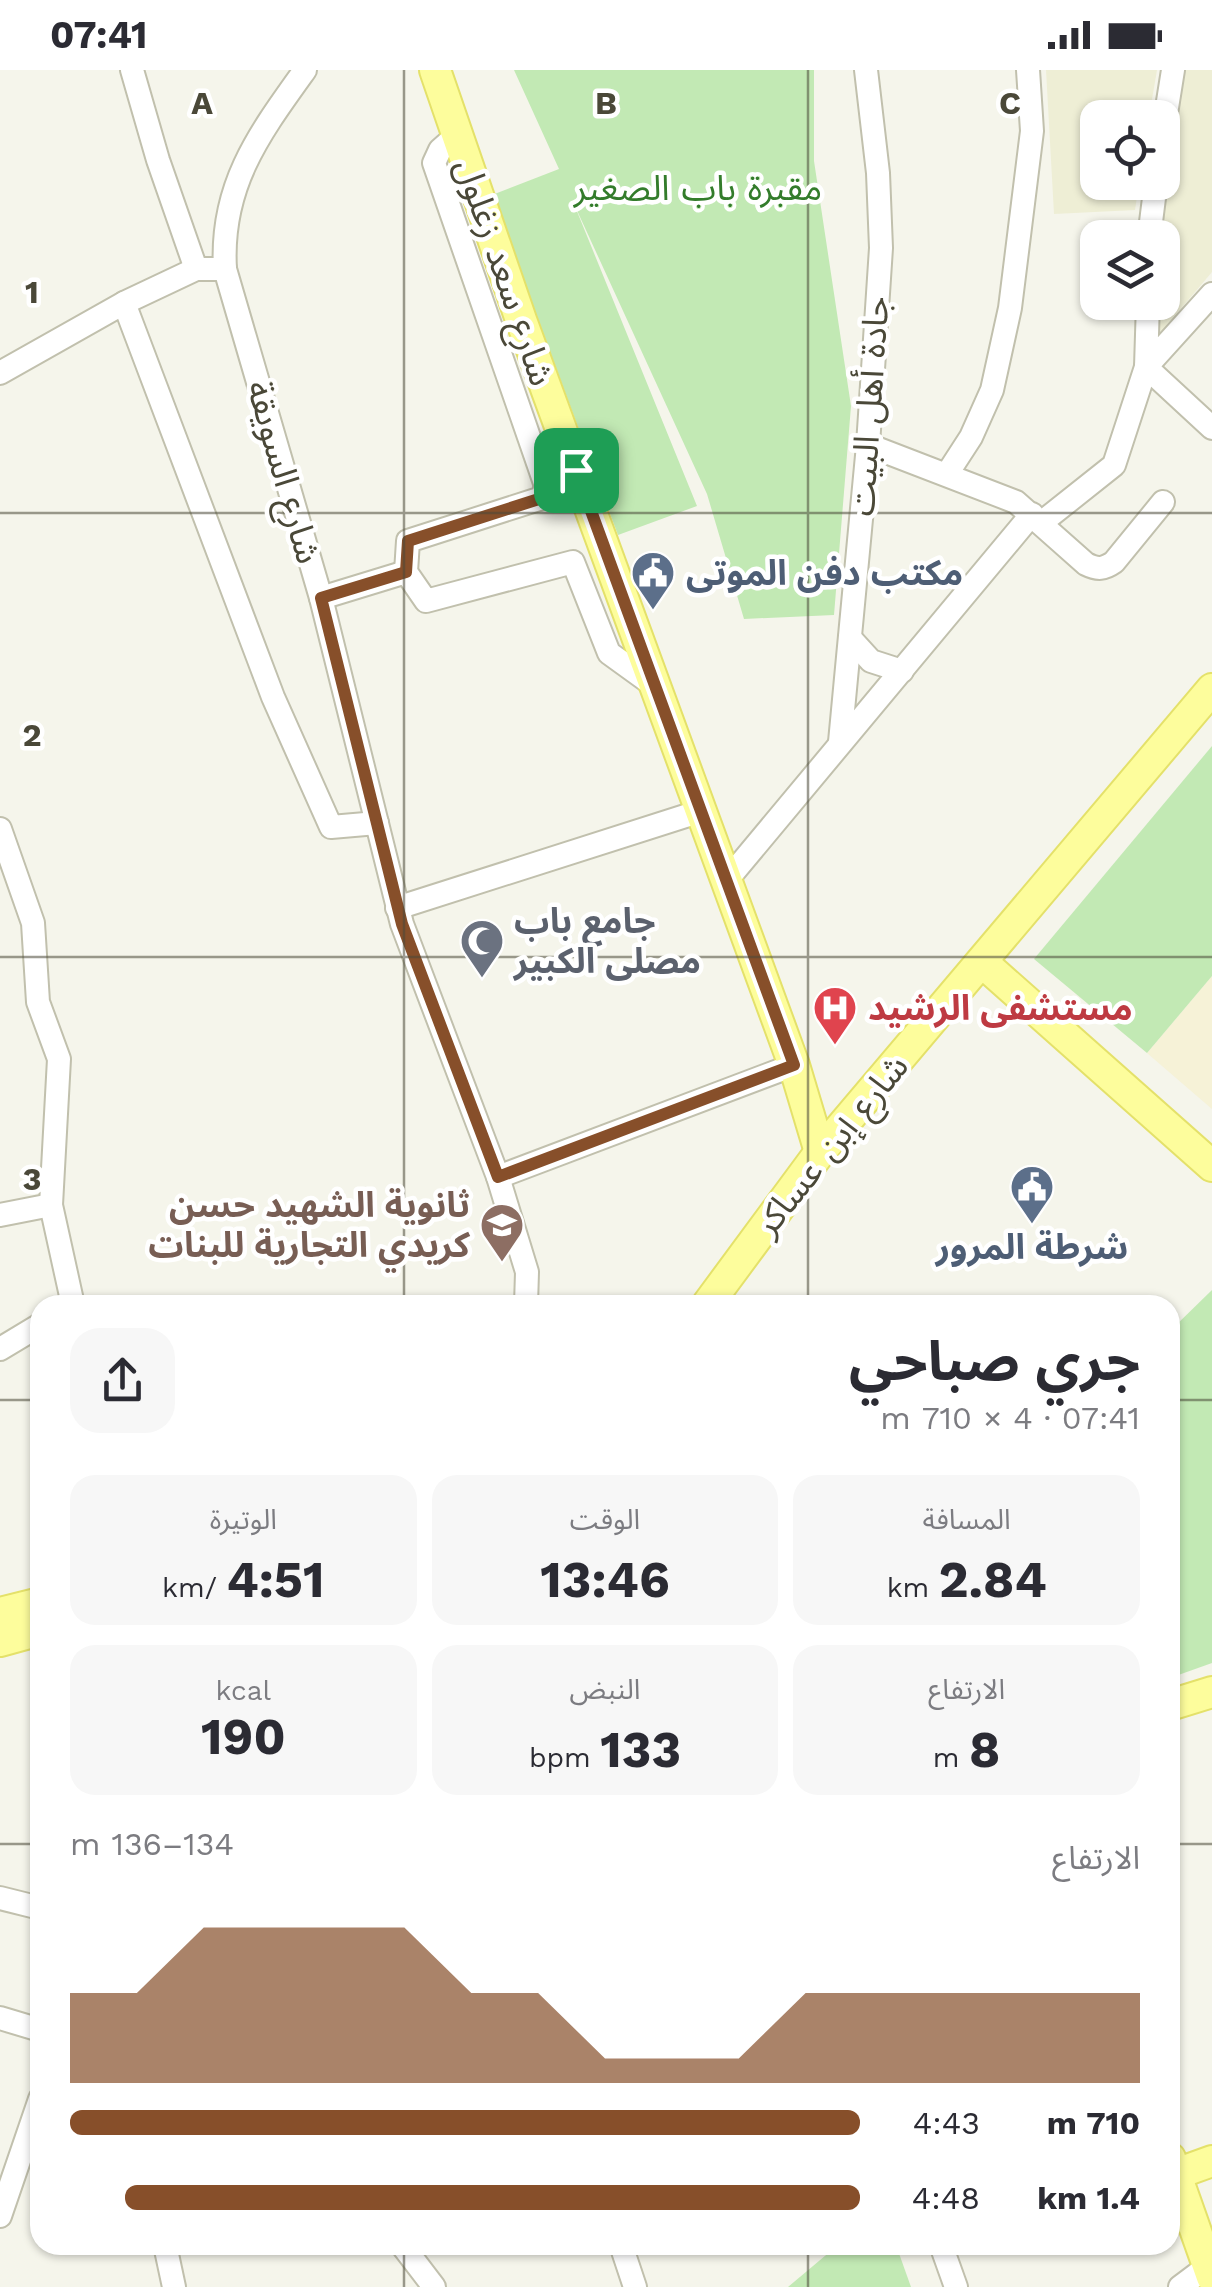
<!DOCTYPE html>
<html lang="ar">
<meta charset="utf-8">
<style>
body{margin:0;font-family:"Work Sans","Noto Sans Arabic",sans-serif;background:#f7f7f7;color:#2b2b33;direction:rtl;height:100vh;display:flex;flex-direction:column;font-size:38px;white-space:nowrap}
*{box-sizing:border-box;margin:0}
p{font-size:32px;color:#7c7c81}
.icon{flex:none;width:55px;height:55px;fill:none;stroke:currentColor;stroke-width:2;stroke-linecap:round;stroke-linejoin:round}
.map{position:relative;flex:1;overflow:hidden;direction:ltr}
.side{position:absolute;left:30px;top:1225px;width:1150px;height:960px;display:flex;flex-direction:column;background:#fff;border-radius:30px;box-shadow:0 2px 8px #0004;direction:rtl}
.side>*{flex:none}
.controls{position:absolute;left:1080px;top:30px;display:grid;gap:20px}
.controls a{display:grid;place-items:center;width:100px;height:100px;border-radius:20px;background:#fff;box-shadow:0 2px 8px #0004;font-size:50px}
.pin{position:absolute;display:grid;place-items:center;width:85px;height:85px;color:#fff;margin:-42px;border-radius:20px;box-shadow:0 5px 15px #0006}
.round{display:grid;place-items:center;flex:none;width:105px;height:105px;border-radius:30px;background:#f7f7f7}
.summary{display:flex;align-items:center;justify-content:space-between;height:170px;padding:0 40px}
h1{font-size:55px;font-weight:700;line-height:75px}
.metrics{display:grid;grid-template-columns:repeat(3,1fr);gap:15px;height:170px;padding:10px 40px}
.metrics div{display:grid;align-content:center;border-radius:25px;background:#f7f7f7;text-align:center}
.metrics b{font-size:50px;font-weight:700}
.metrics small{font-size:28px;font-weight:400}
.metrics p{font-size:28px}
.chart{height:280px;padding:20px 40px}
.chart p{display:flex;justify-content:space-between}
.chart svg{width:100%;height:180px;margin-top:10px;fill:#874f2a;opacity:.7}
ul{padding:0 40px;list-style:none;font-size:32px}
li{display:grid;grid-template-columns:160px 120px 1fr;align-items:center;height:75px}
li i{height:25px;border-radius:12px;background:#874f2a}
.status{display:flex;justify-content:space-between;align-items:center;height:70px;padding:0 50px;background:#fff;direction:ltr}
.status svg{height:28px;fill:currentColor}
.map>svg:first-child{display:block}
.commercial{fill:#f6f2d7}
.education{fill:#eeeed5}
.green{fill:#c2e9b4}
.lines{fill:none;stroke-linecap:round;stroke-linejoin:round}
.minor-casing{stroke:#c1c0ad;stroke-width:26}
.major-casing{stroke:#e4e16a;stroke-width:34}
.minor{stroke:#fff;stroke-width:22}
.major{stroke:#fdfd9c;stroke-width:30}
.route-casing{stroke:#fff;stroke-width:20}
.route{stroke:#874f2a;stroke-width:12}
.grid{fill:none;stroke:#4a4838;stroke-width:2.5;stroke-opacity:0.55}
.labels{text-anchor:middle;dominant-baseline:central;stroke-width:9;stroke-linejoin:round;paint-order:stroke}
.park-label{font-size:35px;fill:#337c2b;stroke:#fff}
.street-label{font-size:35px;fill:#4a4838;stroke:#fff}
.service-label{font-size:35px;font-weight:bold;fill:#4e5e75;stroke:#fff;text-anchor:start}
.worship-label{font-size:35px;font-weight:bold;fill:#5b616d;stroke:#fff;text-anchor:start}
.health-label{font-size:35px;font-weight:bold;fill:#be3a42;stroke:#fff;text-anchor:start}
.education-label{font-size:35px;font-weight:bold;fill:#785e54;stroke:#fff;text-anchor:end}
.grid-label{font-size:32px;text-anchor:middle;font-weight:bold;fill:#4a4838;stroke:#fff;stroke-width:9;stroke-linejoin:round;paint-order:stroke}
</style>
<div class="status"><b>07:41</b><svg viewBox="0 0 49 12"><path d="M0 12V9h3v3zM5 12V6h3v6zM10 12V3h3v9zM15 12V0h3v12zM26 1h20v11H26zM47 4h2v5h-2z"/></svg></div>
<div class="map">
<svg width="1212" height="2217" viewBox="0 0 1212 2217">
<rect width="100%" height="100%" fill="#f5f5eb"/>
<path class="commercial" d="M1212,906v133l-65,-56z"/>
<g class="education">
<path d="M1046,0h111l-8,47 -51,1v64l41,1 -4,27 -81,4z"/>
<path d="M1183,0h29v202l-56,66 1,-35 5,-1v-64l-4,-1v-3z"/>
</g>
<g class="green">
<path d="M514,0h300v91l37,245 -17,209 -90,4 -37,-125 -133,-290 123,302 -79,29 -126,-340 67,-26z"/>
<path d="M1212,676v230l-65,77 -113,-94z"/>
<path d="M1212,1220v373l-42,15v-347z"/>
<path d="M838,2175h58l15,42h-123z"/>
</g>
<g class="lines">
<defs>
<g id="minor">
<path d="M132,0l26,90 38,109h29"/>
<path d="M305,0c-46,64 -85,116 -80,199l96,329 81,326 96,253 29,95 -1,33"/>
<path d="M457,65l-17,15 -6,13 112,323"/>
<path d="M1162,69l11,-69"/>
<path d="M1149,168l7,-56"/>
<path d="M1148,232l-2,65 66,-73"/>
<path d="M124,233l149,394 58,130 46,-4"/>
<path d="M0,303l124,-70 72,-34"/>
<path d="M868,375l148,57 70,62c12,6 18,5 28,-2l49,-60"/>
<path d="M575,400l-29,16 -4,12 -134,43 -2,31 20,29 147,-39 36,91 47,34"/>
<path d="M947,404l24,-37 21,-47 18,-82 22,-177 -4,-61"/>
<path d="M1041,453l73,-58 32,-98 66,61"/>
<path d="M321,528l85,-26"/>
<path d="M850,568l21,23 31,10"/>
<path d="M840,672l28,-297 13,-197 -3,-75 -12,-103"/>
<path d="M0,759l33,94 5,79 21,57 -8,146 22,100"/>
<path d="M727,810l305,-366"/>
<path d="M397,838l304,-97"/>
<path d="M498,1107l296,-112"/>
<path d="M0,1145l51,-10"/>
<path d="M0,1279l40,-24"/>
<path d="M0,1828l40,10"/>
<path d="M0,1948l40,12"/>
<path d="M0,2146l40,-117"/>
<path d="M165,2175l9,42"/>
<path d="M402,2175l32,42"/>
<path d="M621,2175l14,42"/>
<path d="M941,2175l15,42"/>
<path d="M1180,2217l28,-21"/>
</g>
<g id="major">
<path d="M435,0l86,250 273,745 26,87"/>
<path d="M982,892l230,204"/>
<path d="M707,1235l113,-153 392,-463"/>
<path d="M0,1543l40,-10"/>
<path d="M0,1571l40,-11"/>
<path d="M1170,1635l42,-13"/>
<path d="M1170,2088l42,119"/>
<path d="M1176,2104l36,-13"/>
</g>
</defs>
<use href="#minor" class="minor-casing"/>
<use href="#major" class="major-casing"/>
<use href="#minor" class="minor"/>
<use href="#major" class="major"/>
</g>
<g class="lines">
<defs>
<path id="route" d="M576,400l218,595 -296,112 -96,-253 -81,-326 85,-26 2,-31 134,-43 4,-12z"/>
</defs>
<use href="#route" class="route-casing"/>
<use href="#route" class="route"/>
</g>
<path class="grid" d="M404,0v1235M808,0v1235M0,443h1212M0,887h1212M0,1330h40M1170,1330h42M0,1774h40M1170,1774h42M404,2175v42M808,2175v42"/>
<defs>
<symbol id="civic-pin" viewBox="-11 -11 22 30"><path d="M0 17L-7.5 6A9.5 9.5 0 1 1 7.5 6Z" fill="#5c6f8a" stroke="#fff"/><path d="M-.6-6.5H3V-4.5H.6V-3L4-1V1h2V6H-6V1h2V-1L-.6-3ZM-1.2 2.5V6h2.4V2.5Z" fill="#fff"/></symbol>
<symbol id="mosque-pin" viewBox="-11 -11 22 30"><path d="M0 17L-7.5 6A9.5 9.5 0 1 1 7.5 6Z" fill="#6b7280" stroke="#fff"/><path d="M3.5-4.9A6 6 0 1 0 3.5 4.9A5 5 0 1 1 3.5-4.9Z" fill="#fff"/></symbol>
<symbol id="hospital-pin" viewBox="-11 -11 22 30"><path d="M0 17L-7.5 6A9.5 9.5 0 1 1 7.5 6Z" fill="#e0444e" stroke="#fff"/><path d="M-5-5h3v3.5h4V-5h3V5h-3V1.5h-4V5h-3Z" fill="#fff"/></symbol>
<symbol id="school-pin" viewBox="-11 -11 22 30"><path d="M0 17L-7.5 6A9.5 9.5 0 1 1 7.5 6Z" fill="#8d6e63" stroke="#fff"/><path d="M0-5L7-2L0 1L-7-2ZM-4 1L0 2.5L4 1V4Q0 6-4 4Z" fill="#fff"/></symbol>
</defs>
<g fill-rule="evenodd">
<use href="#civic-pin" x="628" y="478" width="50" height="68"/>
<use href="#mosque-pin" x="457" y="846" width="50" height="68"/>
<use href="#hospital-pin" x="810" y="913" width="50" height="68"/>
<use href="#civic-pin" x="1007" y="1092" width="50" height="68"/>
<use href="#school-pin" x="477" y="1130" width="50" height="68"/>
</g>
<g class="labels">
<g class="park-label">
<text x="698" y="118">مقبرة باب الصغير</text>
</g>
<g class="street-label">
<text transform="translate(505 202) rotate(71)">شارع سعد زغلول</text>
<text transform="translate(869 336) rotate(-86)">جادة أهل البيت</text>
<text transform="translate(284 402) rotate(74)">شارع السويقة</text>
<text transform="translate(831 1075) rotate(-51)">شارع إبن عساكر</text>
</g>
<g class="service-label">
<text x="686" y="503">مكتب دفن الموتى</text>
<text x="1032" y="1177" text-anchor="middle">شرطة المرور</text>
</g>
<g class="worship-label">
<text x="514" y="851">جامع باب<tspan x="514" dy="40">مصلى الكبير</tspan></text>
</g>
<g class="health-label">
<text x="868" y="938">مستشفى الرشيد</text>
</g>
<g class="education-label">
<text x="470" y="1135">ثانوية الشهيد حسن<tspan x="470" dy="40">كريدي التجارية للبنات</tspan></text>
</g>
</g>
<g class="grid-label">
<text x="202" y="44">A</text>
<text x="606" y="44">B</text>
<text x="1010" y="44">C</text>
<text x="32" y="233">1</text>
<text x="32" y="676">2</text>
<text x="32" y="1120">3</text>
</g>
</svg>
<div class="controls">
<a><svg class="icon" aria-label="locate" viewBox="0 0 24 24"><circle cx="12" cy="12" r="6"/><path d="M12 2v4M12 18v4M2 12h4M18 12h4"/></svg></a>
<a><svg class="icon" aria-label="layers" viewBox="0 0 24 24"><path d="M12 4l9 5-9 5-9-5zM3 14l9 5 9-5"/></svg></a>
</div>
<div class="pin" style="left:576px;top:400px;background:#1e9e55"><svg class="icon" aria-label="arrive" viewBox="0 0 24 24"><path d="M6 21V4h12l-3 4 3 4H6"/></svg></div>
<section class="side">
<div class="summary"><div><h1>جري صباحي</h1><p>07:41 · 4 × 710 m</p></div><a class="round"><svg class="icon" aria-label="share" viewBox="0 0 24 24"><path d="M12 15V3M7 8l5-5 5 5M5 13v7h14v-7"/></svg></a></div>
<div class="metrics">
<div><p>المسافة</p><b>2.84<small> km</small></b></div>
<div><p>الوقت</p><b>13:46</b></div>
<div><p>الوتيرة</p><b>4:51<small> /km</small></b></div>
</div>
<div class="metrics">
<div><p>الارتفاع</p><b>8<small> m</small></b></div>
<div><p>النبض</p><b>133<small> bpm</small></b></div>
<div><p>kcal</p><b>190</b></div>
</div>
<div class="chart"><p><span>الارتفاع</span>134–136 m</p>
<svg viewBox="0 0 160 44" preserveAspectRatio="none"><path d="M0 44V22L10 22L20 6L30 6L40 6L50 6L60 22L70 22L80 38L90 38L100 38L110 22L120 22L130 22L140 22L150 22L160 22V44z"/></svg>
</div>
<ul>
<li><b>710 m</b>4:43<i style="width:100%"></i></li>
<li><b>1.4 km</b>4:48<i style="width:93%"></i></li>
</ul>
</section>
</div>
